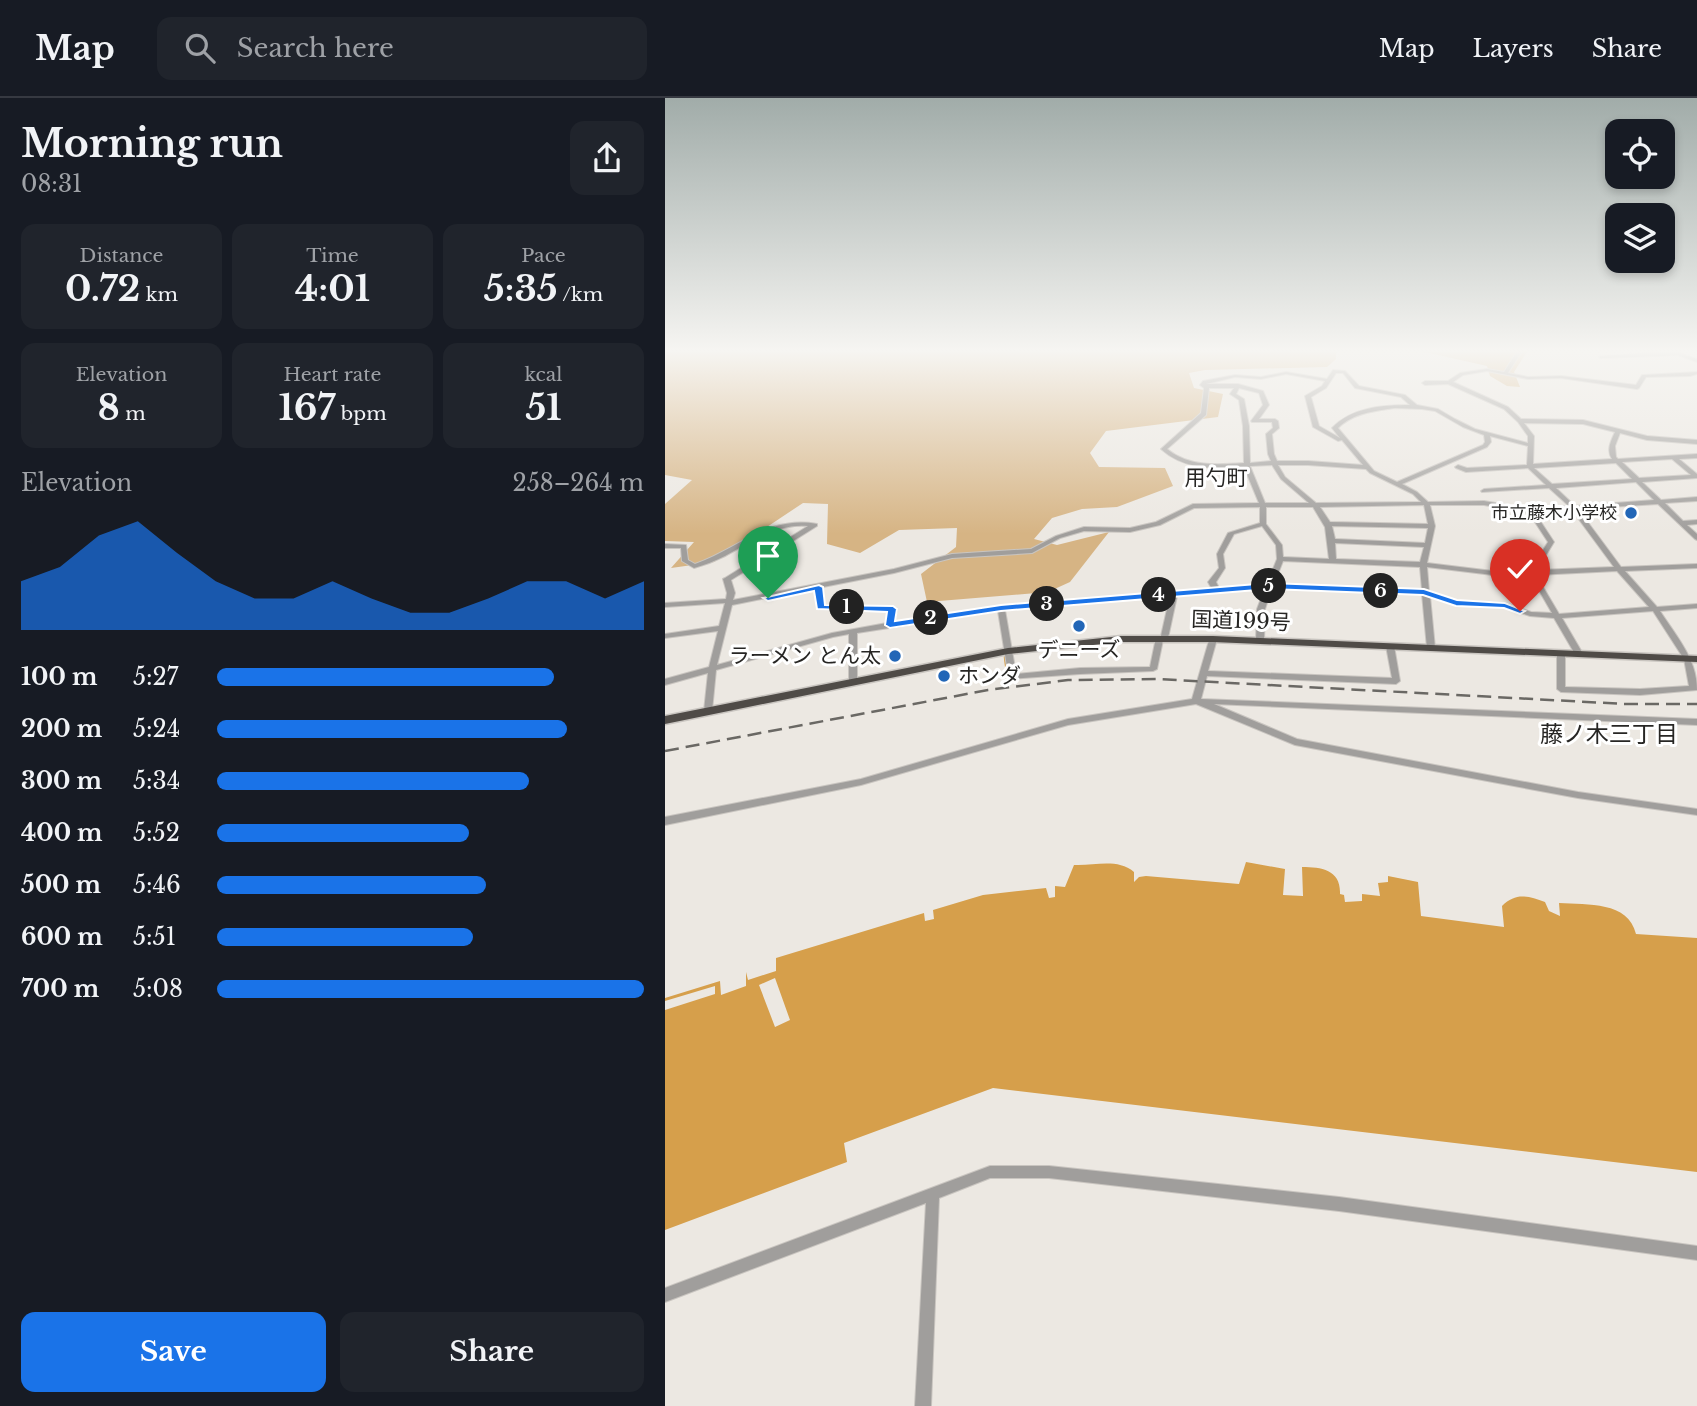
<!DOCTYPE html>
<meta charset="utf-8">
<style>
body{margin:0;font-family:"Libre Baskerville","Noto Sans JP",serif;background:#20242c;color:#f1f3f6;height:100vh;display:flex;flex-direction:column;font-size:26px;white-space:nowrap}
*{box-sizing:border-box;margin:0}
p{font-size:23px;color:#9ea1a6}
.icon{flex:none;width:38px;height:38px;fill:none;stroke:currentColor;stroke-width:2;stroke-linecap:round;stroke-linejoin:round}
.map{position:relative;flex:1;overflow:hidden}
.sheet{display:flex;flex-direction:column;background:#171b24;width:665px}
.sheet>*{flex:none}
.buttons{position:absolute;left:940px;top:21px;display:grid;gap:14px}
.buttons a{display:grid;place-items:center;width:70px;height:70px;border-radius:14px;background:#171b24;box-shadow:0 4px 10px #0003;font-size:35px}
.pin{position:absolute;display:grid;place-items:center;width:60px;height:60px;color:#fff;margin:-72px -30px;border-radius:50% 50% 50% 0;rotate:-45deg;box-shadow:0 0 7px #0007}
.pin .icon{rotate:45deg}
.km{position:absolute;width:35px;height:35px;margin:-18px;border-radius:50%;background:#222;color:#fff;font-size:19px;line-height:35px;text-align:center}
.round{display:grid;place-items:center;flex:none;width:74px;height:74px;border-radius:14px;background:#20242c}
.head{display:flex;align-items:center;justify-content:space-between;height:119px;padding:0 21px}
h1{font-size:38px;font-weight:700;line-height:52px}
.figures{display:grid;grid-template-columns:repeat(3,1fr);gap:10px;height:119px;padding:7px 21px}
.figures div{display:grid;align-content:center;border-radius:14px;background:#20242c;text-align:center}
.figures b{font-size:35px;font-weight:700}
.figures small{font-size:19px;font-weight:400}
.figures p{font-size:19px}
.chart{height:196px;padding:14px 21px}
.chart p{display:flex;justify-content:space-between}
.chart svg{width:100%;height:126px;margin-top:7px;fill:#1a73e8;opacity:.7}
.primary-button{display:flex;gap:14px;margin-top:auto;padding:14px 21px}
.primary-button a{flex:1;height:80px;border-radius:14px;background:#1a73e8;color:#fff;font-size:28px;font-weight:700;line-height:80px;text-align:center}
.primary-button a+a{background:#20242c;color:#f1f3f6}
ul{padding:0 21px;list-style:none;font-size:23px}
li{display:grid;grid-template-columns:112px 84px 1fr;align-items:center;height:52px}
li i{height:18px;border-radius:9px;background:#1a73e8}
header{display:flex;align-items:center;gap:42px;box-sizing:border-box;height:98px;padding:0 35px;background:#171b24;border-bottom:2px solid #363941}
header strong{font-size:33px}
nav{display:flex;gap:38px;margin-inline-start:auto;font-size:24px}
.search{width:490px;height:63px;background:#20242c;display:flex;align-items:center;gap:18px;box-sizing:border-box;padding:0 24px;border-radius:14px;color:#9ea1a6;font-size:26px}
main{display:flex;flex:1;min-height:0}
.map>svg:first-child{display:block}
.green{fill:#d6b484}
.water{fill:#d69f4b;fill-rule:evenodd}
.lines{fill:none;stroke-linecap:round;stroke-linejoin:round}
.stream{stroke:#d69f4b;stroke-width:2.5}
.minor-casing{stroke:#c9c5c0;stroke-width:2}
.highway-casing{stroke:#c9c5c0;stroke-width:3}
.minor{fill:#a09e9c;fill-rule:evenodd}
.highway{fill:#4f4b47;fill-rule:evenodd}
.rail{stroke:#6a6864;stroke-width:2.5;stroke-dasharray:14 7;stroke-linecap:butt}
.route{fill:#1a73e8;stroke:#fff;stroke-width:2}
.poi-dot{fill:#2266b7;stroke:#fff;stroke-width:2.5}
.labels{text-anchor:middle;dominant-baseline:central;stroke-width:6;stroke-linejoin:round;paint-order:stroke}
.far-poi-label{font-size:18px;fill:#272624;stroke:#fff;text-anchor:end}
.far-quarter-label{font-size:21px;fill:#272624;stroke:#fff}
.street-label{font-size:21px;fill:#272624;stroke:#fff}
.poi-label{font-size:21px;fill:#272624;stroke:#fff}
.neighbourhood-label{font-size:23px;fill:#272624;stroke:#fff}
</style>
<header>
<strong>Map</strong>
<div class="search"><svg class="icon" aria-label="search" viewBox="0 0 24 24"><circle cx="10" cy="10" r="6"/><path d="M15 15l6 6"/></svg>Search here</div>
<nav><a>Map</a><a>Layers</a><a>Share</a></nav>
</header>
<main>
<section class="sheet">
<div class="head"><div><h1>Morning run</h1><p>08:31</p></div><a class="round"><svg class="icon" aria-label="share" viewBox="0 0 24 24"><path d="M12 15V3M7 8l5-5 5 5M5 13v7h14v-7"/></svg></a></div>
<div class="figures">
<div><p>Distance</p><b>0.72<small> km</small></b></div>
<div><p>Time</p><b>4:01</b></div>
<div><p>Pace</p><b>5:35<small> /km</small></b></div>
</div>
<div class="figures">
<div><p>Elevation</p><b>8<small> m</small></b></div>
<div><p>Heart rate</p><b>167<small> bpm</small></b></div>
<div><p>kcal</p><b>51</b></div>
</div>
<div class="chart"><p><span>Elevation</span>258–264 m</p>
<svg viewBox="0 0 160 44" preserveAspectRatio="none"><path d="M0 44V27L10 22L20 11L30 6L40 17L50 27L60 33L70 33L80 27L90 33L100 38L110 38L120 33L130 27L140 27L150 33L160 27V44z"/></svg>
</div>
<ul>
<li><b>100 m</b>5:27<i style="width:79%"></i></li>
<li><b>200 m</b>5:24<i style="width:82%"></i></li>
<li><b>300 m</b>5:34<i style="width:73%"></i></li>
<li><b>400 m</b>5:52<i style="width:59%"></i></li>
<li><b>500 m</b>5:46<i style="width:63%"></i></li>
<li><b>600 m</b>5:51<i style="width:60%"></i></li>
<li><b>700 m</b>5:08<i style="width:100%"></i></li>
</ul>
<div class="primary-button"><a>Save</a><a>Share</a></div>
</section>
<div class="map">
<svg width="1032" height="1308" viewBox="0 0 1032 1308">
<rect width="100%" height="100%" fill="#ece8e2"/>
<g class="green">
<path d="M0,252h671v9l-9,8 -122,3 -16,3 5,15 29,6 -5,23 -112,14 -16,22 9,14 66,1 8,18 -56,21 -35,2 -30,9 -18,21 23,6 52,-13 -39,50 -22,10 -121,10 -6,-28 35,-27 1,-19 -58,2 -39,23 -33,-9 1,-40 -25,-1 -89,59 -43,6 23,-26 -29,-1v-37l27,-24 -27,-5z"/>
<path d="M751,252h112l-14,22 6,15 -13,-1 -17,-10 -3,-10z"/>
</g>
<path class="water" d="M581,764l39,7 -2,26 20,1 -1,-29c20,0 39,3 38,27l4,1 1,7 17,-1v-7l18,2 -2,-13 10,-1v-6l30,6 3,34 83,11 -2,-21c14,-14 26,-10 43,-4l4,9 11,5 -1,-13c29,2 69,-2 77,31l61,4v234l-704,-84 -149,55 3,19 -182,68v-220l50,-16v-8l-50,15v-3l55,-17 1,14 25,-9v-14l2,8 28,-9v-13l148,-45 1,8 9,-2 -1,-9 50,-15 63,-7 3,10 6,-1v-11l10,1 9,-22c21,1 43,-7 60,7v10l5,-5 7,-1 93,8zM110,880l15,42 -15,7 -16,-42z"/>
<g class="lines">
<path class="stream" d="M340,559l3,24"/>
<defs>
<g id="minor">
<path d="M853,252l4,1 -14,22 20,4 33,-1 75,9 6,-10h2l53,-3v2l-7,2 -44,1 -7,11 -2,1 -76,-11 -33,1 -41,-8 -24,4 -10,7 55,25 13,12 62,1 64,16 50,4v4l-50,-4 -27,-7 -5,13 1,11 2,2 79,-5v4l-18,1 18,15v4l-55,4 19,18 36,-3v4l-32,2 18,18 14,-1v4l-10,1 10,9v6l-2,-1 -37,-35 -80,5 43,58 76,-3v4l-72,3 32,36 40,-3v4l-37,3c16,25 37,48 37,79l-57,5 -79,-3 -4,-3v-35l4,-2 4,2v33l75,2 49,-3 -5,-27 -31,-48 -91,7 21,36 -4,2 -4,-2 -21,-36 -24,-2 -26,-9 -48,-2 -26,-9 5,52 -4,2 -4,-2 -5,-54 -150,-6 -7,21 -1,32 -4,2 -4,-2 1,-32 8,-21 -88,8 -9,42 -5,2 -6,29 -4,2 -73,3 -71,5 -11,-68 -141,22v49l-4,3 -4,-3v-48l-16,3 -117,33 -4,41 -4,3 -4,-3 4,-38 -43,12v-6l44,-12 9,-36 -53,7v-4l54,-8 6,-23 -60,4v-4l61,-4 1,-6 -4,-14 2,-1 83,-52c-31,-3 -56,16 -83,30 -10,5 -20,9 -31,12l-12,-7 -1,-13h-16v-4l21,1 2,15 7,4c44,-15 72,-49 122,-40v2l-86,54 4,13 -2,7 161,-31 58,-15 79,-5 25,-13 28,-9 46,1 26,-6 37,-18 66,-1 -15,-36c-29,2 -60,3 -83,-18l40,-36 3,-25 -4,-3 3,-4 32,-6 26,2 25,-5 41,7 6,-9 12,1 14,15 46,9 12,10 21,4 17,10 20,10 53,14v-7l-10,-14 -14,-13 -56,-25 -23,1 -3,-2 3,-2h23l12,-8 27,-4 17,3zM671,275h7l12,15 46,9 9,8c-27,0 -58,2 -78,23l8,10 -21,-12 -8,-29 15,-9zM621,276l39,7 -3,5 -17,10 8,31 25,14 4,-1 21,25 -55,-4h-31l-3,-7 -2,-20 7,-6 -1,-7 -3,-2h-16l10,-14 -6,-14 -25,-7h-32l29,-7 26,2zM544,290h25l-4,6 9,6 4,26 1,37c-27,2 -55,4 -77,-14l39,-34zM574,290l20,5 4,12 -12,16 1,1h20l1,6 -7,6 2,20 3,7 -21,2 -1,-37 -5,-27 -8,-5zM730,310l27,1 13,2 28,16 21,8 1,7 -2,3 -86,37 -23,-11 -36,-43c15,-15 37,-17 57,-20zM859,325l59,1 32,8c-4,9 -9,18 -3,27l-79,5 1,-28zM825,338l38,10 -1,19 -60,3 -9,-3 -3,2 1,1 10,4 62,-4 18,17 -62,4 -3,2 1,1 67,-4 20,18 -38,3 -47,-8 -56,1 -11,-10 -15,-8 85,-37 4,-5zM1007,361l19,16 -52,3 -17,-16zM951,365l16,16 -80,5 -18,-16zM607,367l9,14 28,24h-44l-15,-37zM613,367h30l58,4 4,4 43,21 8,8 -105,1 -31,-26zM971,384l18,18 -79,6 -19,-18zM759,407l4,19 -98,-2 -10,-15zM765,407h54l45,8 19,29 -18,29 -29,1 -74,-9 8,-37zM595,409v16l-32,10 -11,21 2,14 -11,14 4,7 -211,17 -107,16 3,-13 -4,-2 -69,-2 -1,-18 71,-14 58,-15 80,-5 28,-15 24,-7 46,1 30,-7 34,-17zM601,409h47l12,20 4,32 -46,-2 -1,-12 -16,-21zM907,412l42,57 -77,3 17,-28 -19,-29zM597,428l14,19 1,14 -10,25 -48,4 -3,-6 9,-14 -2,-14 11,-20zM667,428l96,2 -3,15 -90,-4zM670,445l89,4 -4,15 -84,-3zM618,463l137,6 2,23 -148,-6zM762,469l74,9 29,-1 22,38 -21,-1 -26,-9 -48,-2 -28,-10zM952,473l32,36 -90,7 -23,-39zM151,490l2,21 71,2 -2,12 -55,10 -115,32 15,-60zM505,498l-9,40 -5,2 -6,29 -70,1 -64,6 -11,-64z"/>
<path d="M1011,254l21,7v3l-19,-7 -77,3 -2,-1 2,-1z"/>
<path d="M545,539h3l4,2 -9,32 184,7 -6,-32 4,-2 4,2 6,35 -4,3 -189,-8 -6,23 496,20v6l-483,-21 83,35 281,53 119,17v6l-119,-17 -283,-53 -99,-41 -128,21 -207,60 -196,40v-8l196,-38 207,-60 124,-20z"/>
<path d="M325,1068h59l290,31 358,49v14l-358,-49 -290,-33h-59l-51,20 -8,208h-16l11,-203 -261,99v-14z"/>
</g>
<path id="highway" d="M456,538h92l484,20v6l-484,-20h-92l-113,12 -343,70v-8l343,-68z"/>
</defs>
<use href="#minor" class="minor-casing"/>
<use href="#highway" class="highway-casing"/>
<use href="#minor" class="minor"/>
<use href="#highway" class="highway"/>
<path class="rail" d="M0,653l323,-61 80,-10 88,-1 470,25h71"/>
</g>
<linearGradient id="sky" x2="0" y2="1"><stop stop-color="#a1aca9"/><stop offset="0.58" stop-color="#f6f5f2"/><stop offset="1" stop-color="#f6f5f2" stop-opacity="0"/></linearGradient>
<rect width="1032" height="436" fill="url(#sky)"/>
<path class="route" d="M604,485l155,6 33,11 48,3 20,8 -5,3 -16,-6 -48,-2 -33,-11 -154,-6 -268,22 -111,17 -5,-3 2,-13 -70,-3 -3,-18 -46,10 -5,-3 56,-13 4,2 2,18 68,1 4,3 -2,12 106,-16z"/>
<g class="poi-dot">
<circle cx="966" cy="415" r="7"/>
<circle cx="414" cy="528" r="7"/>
<circle cx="230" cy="558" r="7"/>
<circle cx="279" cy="578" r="7"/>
</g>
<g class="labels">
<g class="far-poi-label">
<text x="952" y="415">市立藤木小学校</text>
</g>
<g class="far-quarter-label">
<text x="551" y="380">用勺町</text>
</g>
<g class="street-label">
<text transform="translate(576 523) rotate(2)">国道199号</text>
</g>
<g class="poi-label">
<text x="414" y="552">デニーズ</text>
<text x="216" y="558" text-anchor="end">ラーメン とん太</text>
<text x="293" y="578" text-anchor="start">ホンダ</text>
</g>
<g class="neighbourhood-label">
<text x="944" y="636">藤ノ木三丁目</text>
</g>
</g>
</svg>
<div class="buttons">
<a><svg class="icon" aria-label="locate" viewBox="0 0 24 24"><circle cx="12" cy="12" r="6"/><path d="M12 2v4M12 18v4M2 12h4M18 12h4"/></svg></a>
<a><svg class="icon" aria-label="layers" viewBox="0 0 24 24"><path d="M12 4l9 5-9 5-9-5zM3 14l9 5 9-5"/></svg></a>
</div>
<div class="pin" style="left:103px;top:500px;background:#1e9e55"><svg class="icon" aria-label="arrive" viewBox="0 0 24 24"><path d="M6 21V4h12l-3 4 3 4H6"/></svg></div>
<div class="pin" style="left:855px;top:513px;background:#d93025"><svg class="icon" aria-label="check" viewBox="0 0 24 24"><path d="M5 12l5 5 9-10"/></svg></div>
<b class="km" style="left:182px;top:509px">1</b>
<b class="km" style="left:266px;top:520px">2</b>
<b class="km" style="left:382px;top:506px">3</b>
<b class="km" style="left:494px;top:497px">4</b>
<b class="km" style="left:604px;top:488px">5</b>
<b class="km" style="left:716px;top:493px">6</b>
</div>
</main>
